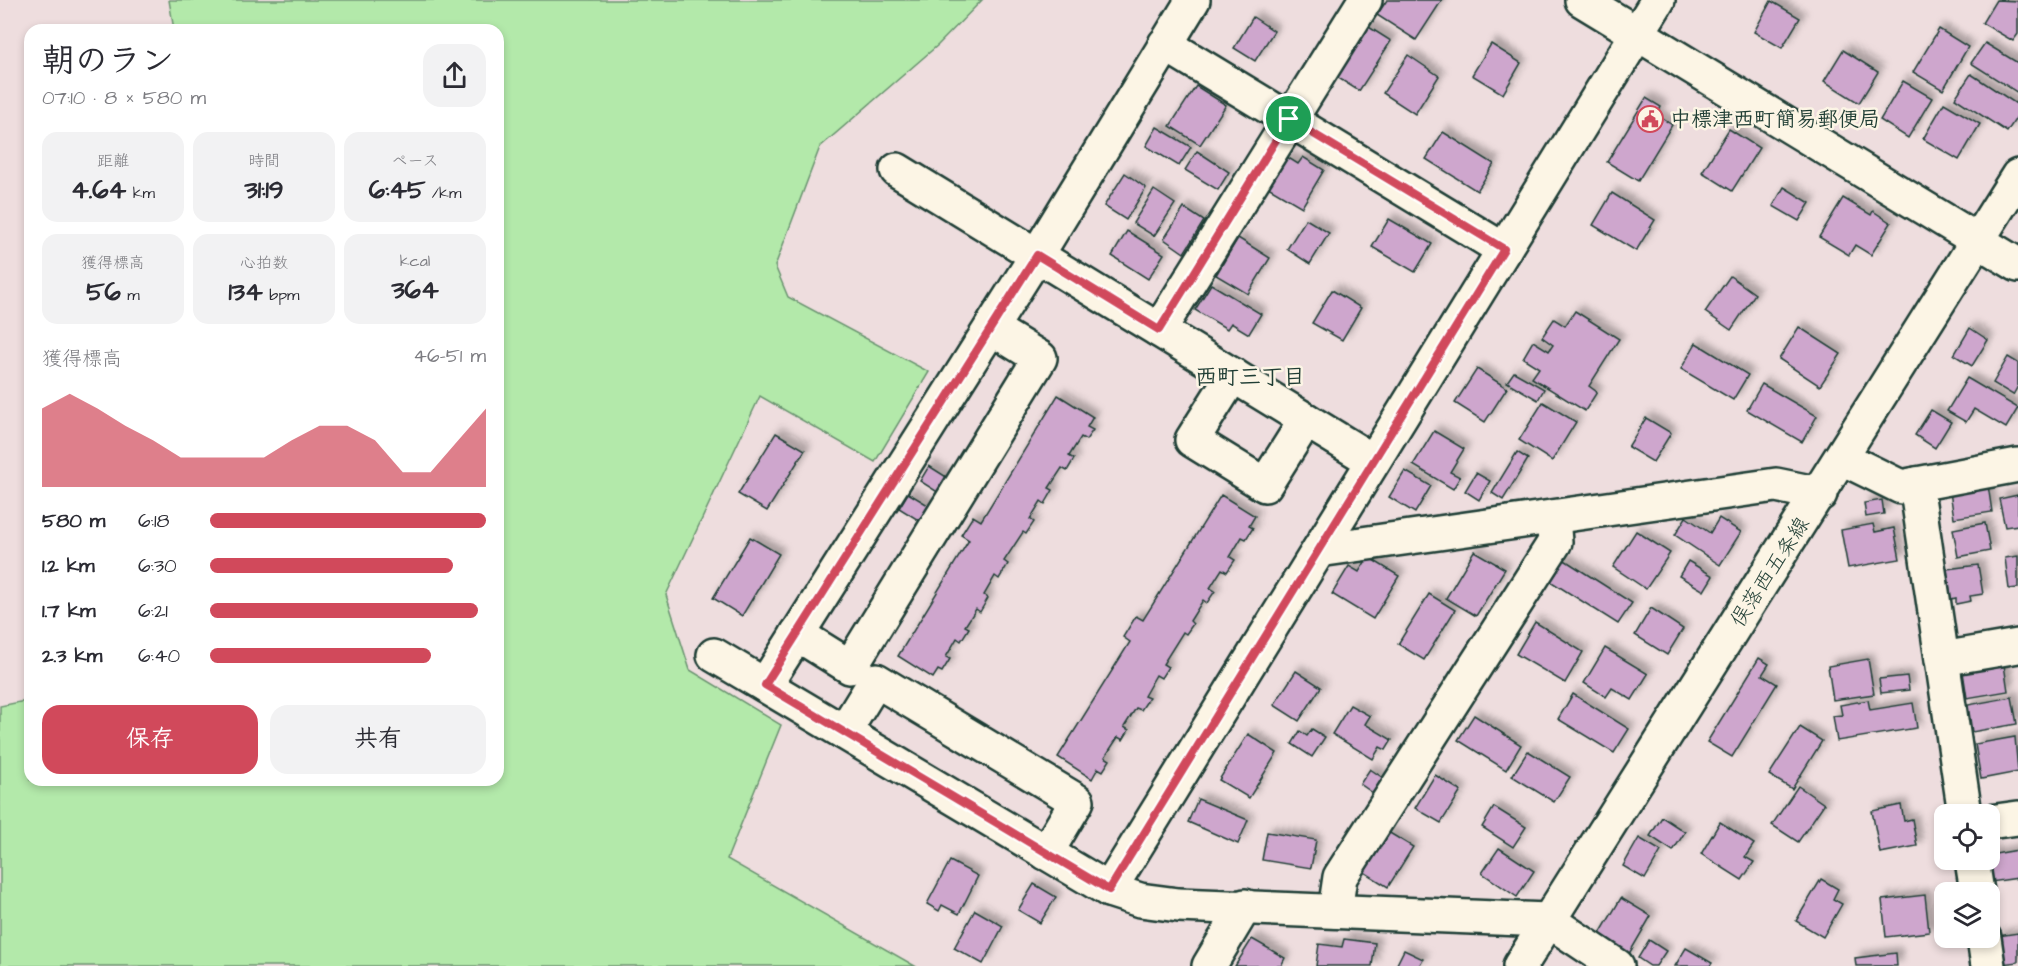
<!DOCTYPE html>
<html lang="ja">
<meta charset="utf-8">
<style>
body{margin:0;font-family:"Architects Daughter","Klee One",sans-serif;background:#f2f2f3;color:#2b2b33;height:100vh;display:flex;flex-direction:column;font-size:22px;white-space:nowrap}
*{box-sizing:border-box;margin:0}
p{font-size:20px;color:#7c7c81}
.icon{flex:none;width:33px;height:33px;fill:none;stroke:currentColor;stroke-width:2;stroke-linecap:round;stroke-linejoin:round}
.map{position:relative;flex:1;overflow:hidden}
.panel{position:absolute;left:24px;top:24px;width:480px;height:762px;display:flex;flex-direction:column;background:#fff;border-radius:18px;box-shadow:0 3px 9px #0003}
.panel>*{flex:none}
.fabs{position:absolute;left:1934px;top:804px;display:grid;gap:12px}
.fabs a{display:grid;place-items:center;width:66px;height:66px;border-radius:12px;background:#fff;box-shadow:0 3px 9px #0003;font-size:30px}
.pin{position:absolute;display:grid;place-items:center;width:51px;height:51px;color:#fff;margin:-26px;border:3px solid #fff;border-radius:50%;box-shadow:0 2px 6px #0007}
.round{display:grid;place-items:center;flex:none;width:63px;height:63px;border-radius:18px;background:#f2f2f3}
.overview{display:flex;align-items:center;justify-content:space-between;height:102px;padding:0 18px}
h1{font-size:33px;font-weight:800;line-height:45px}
.figures{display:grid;grid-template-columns:repeat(3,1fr);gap:9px;height:102px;padding:6px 18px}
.figures div{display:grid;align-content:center;border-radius:15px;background:#f2f2f3;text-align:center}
.figures b{font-size:26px;font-weight:800}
.figures small{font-size:16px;font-weight:400}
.figures p{font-size:16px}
.chart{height:168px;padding:12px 18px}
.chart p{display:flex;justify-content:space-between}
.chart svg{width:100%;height:108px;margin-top:6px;fill:#d1495b;opacity:.7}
.button{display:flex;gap:12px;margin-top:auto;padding:12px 18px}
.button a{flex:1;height:69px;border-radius:18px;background:#d1495b;color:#fff;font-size:24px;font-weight:800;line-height:69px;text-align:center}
.button a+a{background:#f2f2f3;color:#2b2b33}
ul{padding:0 18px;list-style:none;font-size:20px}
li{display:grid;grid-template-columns:96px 72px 1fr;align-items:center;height:45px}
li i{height:15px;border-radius:8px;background:#d1495b}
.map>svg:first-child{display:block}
.green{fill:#b3e9aa;stroke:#69936f;stroke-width:1.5}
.building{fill:#cea6cd;stroke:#1f3d34;stroke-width:1.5;filter:url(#shadow)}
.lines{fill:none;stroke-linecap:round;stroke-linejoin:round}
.minor-casing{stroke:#1f3d34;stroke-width:38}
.major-casing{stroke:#1f3d34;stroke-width:38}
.minor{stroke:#fcf5e5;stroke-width:33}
.major{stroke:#fcf5e5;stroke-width:33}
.route-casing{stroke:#fff;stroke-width:12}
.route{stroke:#d1495b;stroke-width:8}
.labels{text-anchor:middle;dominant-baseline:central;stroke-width:5;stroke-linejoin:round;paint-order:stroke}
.poi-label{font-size:21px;font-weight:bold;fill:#1f3d34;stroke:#fcf5e5;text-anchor:start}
.street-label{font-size:21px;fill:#1f3d34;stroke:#fcf5e5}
.neighbourhood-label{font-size:22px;font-weight:bold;fill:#1f3d34;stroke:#fcf5e5}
</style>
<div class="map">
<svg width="2018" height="966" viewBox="0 0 2018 966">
<defs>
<filter id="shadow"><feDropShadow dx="5.5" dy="-5.5" stdDeviation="3" flood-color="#0004"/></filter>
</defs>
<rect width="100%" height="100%" fill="#eeddde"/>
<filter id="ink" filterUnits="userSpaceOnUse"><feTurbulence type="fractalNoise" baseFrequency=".0167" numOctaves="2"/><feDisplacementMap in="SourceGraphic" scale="12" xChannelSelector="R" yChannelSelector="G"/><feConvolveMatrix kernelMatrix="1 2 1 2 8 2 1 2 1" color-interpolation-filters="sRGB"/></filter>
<g filter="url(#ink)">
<path class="green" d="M169,0h813l-44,45 -118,102 -45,119 13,31 141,75 -54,90 -115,-66 -94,199 24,75 91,55 -54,134 188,107h-915v-260l30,-6v80h468v-750h-324z"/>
<g class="building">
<path d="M1387,0h55l-26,40 -39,-25z"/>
<path d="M1996,0l22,1v33l-5,7 -31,-18z"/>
<path d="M1771,1l29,17 -18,30 -28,-16z"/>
<path d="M1253,17l21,14 -19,30 -21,-13z"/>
<path d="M1364,24l27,17 -32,50 -27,-17z"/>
<path d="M1939,29l29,18 -25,43 -30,-18z"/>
<path d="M1985,43l33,20v30l-47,-30z"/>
<path d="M1491,44l30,19 -18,31 -31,-19z"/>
<path d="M1843,50l35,22 -19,31 -35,-22z"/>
<path d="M1408,55l31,21 -24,38 -32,-21z"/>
<path d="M1971,74l47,31v10l-11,17 -52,-34z"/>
<path d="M1903,81l29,17 -24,40 -28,-18z"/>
<path d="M1196,86l30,19 -26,40 -30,-19z"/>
<path d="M1646,98l15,9 -4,8 15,10 -34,56 -31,-19z"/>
<path d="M1944,103l36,21 -21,36 -36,-21z"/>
<path d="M1157,127l34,20 -12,19 -33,-20z"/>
<path d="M1729,129l30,19 -27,43 -30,-19z"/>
<path d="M1443,132l51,32 -17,27 -51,-32z"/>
<path d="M1197,151l32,21 -11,18 -33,-20z"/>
<path d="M1287,157l11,7 5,-7 21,13 -22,37 -34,-20z"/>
<path d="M1125,173l21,15 -20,32 -22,-14z"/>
<path d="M1784,187l26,16 -11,18 -26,-15z"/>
<path d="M1154,190l21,14 -21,32 -21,-13z"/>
<path d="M1612,193l43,27 -19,31 -43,-26z"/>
<path d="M1843,198l28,17 2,-4 18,12 -20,32 -16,-10 -6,10 -30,-18z"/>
<path d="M1184,208l20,13 -20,32 -20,-14z"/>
<path d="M1306,219l23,14 -19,31 -23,-15z"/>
<path d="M1389,219l43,25 -17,28 -43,-25z"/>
<path d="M1127,231l37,23 -16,25 -36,-23z"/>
<path d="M1238,238l32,20 -22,36 -32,-19z"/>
<path d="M1730,276l25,18 -24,36 -26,-18z"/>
<path d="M1211,284l50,30 -12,20 -18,-11 -4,6 -32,-19z"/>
<path d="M1332,290l29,18 -19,32 -30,-17z"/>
<path d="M1575,311l44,28 -30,47 8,6 -12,19 -53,-33 7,-10 -16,-10 10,-17 16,10 4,-6 -11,-8 12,-18 11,7z"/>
<path d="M1799,327l42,27 -21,32 -41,-27z"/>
<path d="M1970,328l18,12 -16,26 -18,-11z"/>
<path d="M1696,343l52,32 -15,25 -52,-31z"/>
<path d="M2008,357l10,6v23l-5,9 -20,-12z"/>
<path d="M1477,369l30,19 -22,34 -30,-19z"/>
<path d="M1514,372l30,17 -6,11 -31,-18z"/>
<path d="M1967,378l51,30 -12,20 -32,-19 -8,13 -19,-11z"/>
<path d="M1762,384l55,32 -15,26 -55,-32z"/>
<path d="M1058,395l35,22 -6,10 6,3 -7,10 -5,-3 -12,19 5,3 -7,12 -5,-3 -13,20 4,2 -8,14 -4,-3 -11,18 4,3 -8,12 -3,-2 -19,29 4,3 -9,15 -4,-3 -11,19 4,3 -8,14 -4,-3 -11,17 4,2 -8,13 -4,-3 -11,19 4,2 -8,13 -4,-2 -5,8 -35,-22 71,-116 -8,-5 12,-19 8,5z"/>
<path d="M1543,402l33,20 -24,39 -33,-21z"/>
<path d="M1931,410l20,12 -16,26 -20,-13z"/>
<path d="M1646,418l25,15 -18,29 -25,-15z"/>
<path d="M1434,431l30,18 -14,23 10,5 -7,12 -40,-24z"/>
<path d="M776,433l29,17 -38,61 -29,-17z"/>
<path d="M1517,452l11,7 -25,41 -11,-7z"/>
<path d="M929,466l19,12 -9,15 -19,-12z"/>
<path d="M1405,471l26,15 -16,27 -26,-16z"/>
<path d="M1476,473l14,8 -11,19 -14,-9z"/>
<path d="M1988,485l4,27 -38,6 -4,-26z"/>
<path d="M908,493l25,15 -10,15 -24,-15z"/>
<path d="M1221,495l34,21 -6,10 4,2 -7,11 -4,-2 -12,20 5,3 -8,12 -5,-3 -12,19 5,3 -8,12 -4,-3 -13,21 3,3 -7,10 -3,-2 -20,32 5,3 -7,11 -5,-3 -12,21 5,2 -8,12 -5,-2 -12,19 5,3 -6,10 -5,-3 -13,20 5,3 -7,11 -5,-3 -6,11 -34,-22 72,-115 -7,-5 13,-21 7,4z"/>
<path d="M2018,495v30l-13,2 -6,-28z"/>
<path d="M1882,500l2,14 -18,3 -2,-14z"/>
<path d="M1686,517l24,16 9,-15 22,14 -21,33 -45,-30z"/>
<path d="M1985,523l5,28 -32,6 -5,-28z"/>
<path d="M1873,524l2,8 19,-4 6,31 -52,9 -7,-38z"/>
<path d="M1636,531l34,22 -24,36 -33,-22z"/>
<path d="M750,537l29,17 -37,62 -29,-18z"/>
<path d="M1474,551l31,18 -29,47 -30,-18z"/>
<path d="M2018,556v32l-9,1 -4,-31z"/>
<path d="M1368,557l31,19 -26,43 -41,-25 17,-28 10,6z"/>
<path d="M1563,559l69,44 -14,21 -68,-43z"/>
<path d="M1688,561l25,15 -9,15 -25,-15z"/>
<path d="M1978,565l5,29 -13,2 1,5 -15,3v-6l-5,1 -4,-30z"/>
<path d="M1429,594l26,16 -31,50 -26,-16z"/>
<path d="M1651,608l32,21 -16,26 -32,-20z"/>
<path d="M1535,622l48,30 -18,31 -49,-29z"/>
<path d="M1605,648l43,26 -16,26 -20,-12 -6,9 -22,-14z"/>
<path d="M1759,658l10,6 -7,11 15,9 -45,73 -25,-15z"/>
<path d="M1868,659l6,35 -41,6 -5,-34z"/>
<path d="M2004,665l4,26 -41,7 -4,-26z"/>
<path d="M1296,671l25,16 -22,34 -25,-16z"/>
<path d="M1907,676l2,14 -28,3 -2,-14z"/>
<path d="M1573,694l56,35 -15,24 -56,-34z"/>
<path d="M2012,697l5,27 -45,8 -4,-27z"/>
<path d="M1868,700l2,10 43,-7 4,25 -80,13 -4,-25 9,-1 -2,-10z"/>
<path d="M1350,705l20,11 -5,8 27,16 -6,10 -6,-3 -7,12 -41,-25z"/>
<path d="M1474,715l47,30 -15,25 -48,-30z"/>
<path d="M1800,727l22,14 -30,48 -23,-14z"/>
<path d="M1312,729l13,8 -13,20 -20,-13 8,-13 7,5z"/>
<path d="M1248,734l29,19 -28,45 -30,-18z"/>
<path d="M2015,737l3,35 -37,7 -6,-35z"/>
<path d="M1528,751l42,26 -16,25 -42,-26z"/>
<path d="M1370,769l13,9 -10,15 -13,-9z"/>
<path d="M1435,775l26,16 -20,32 -26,-15z"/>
<path d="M1798,786l26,18 -26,38 -26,-17z"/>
<path d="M1198,799l50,21 -10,24 -50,-22z"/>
<path d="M1901,805l3,16 8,-2 5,27 -37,7 -8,-42z"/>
<path d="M1494,807l32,20 -13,20 -31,-20z"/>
<path d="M1662,817l23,15 -12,19 -23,-15z"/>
<path d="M1720,822l34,22 -9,13 9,5 -12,18 -41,-26z"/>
<path d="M1267,832l49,8 -5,28 -49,-8z"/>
<path d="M1388,832l25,15 -25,40 -24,-15z"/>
<path d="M1639,838l22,13 -16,28 -22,-13z"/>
<path d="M1499,848l35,23 -17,26 -35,-24z"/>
<path d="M2018,850v28l-27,4 -2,-27z"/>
<path d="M950,861l28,15 -19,38 -17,-9 -3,6 -12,-7z"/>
<path d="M1821,879l17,10 -5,10 9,5 -19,33 -27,-16z"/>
<path d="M1034,884l22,13 -16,26 -22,-13z"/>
<path d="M1925,895l4,37 -43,5 -4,-37z"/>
<path d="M1621,898l30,18 -25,43 -31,-17z"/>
<path d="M975,910l28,16 -20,38 -29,-16z"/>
<path d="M2018,933v29l-16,2 -4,-28z"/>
<path d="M1252,939l33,19 -4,8h-46z"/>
<path d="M1344,939l31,4 -3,23h-56l3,-22 23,3z"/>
<path d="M1649,940l17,11 -10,15h-6l-12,-8z"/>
<path d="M1686,948l26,15 -2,3h-35z"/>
<path d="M1404,950l19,9 -4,7h-23z"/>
<path d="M1896,953l1,13h-41l-1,-8z"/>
</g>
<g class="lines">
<defs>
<g id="minor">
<path d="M1582,0l436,265"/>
<path d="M1165,44l339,206"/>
<path d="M897,170l476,291"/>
<path d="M1159,330l206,-330"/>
<path d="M1233,375l-41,65 73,45 41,-65"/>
<path d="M1842,458l59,29 117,-22"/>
<path d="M1916,484l49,330"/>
<path d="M1319,550l457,-65 44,9"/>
<path d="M797,634l53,33 190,-309 -49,-30"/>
<path d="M714,655l395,235 31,10 38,5 370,15 69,46"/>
<path d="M1942,659l76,-13"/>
<path d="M765,685l272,-430 156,-255"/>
<path d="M844,732l32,-52 201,121 -31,52"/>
<path d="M1989,822l29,-4"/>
<path d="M1972,860l5,32"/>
<path d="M1109,890l549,-890"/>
<path d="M1335,911l5,-34 215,-335 -2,-25"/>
<path d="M1984,938l4,28"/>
<path d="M1209,966l36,-60"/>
</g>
<path id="major" d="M1520,966l498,-790"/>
</defs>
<use href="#minor" class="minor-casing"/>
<use href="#major" class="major-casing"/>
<use href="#minor" class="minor"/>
<use href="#major" class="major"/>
</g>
</g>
<g class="lines" filter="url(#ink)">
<defs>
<path id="route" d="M1289,119l215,130 -395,641 -344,-205 272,-430 122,75z"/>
</defs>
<use href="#route" class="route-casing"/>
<use href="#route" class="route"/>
</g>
<defs>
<symbol id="civic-ring" viewBox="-11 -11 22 22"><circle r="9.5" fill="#fcf5e5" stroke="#d1495b" stroke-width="1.5"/><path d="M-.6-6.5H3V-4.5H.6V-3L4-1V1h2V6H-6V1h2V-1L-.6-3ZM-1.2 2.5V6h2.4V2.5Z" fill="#d1495b"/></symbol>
</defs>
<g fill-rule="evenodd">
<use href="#civic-ring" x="1635" y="104" width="30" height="30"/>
</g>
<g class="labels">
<g class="poi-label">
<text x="1670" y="119">中標津西町簡易郵便局</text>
</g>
<g class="street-label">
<text transform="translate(1770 572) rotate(-57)">俣落西五条線</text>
</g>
<g class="neighbourhood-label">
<text x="1250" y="377">西町三丁目</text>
</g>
</g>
</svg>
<div class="fabs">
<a><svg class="icon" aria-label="locate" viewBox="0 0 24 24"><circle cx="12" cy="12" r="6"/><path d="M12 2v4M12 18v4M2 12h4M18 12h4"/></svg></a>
<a><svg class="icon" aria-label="layers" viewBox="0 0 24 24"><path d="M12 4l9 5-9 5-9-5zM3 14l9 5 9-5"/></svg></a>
</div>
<div class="pin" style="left:1289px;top:119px;background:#1e9e55"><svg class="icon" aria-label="arrive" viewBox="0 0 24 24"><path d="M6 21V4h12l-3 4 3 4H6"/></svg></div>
<section class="panel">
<div class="overview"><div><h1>朝のラン</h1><p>07:10 · 8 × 580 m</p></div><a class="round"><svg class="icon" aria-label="share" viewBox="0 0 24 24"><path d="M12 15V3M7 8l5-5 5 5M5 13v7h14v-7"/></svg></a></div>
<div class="figures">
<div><p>距離</p><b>4.64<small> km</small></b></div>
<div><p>時間</p><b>31:19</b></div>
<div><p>ペース</p><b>6:45<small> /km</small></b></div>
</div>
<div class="figures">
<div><p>獲得標高</p><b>56<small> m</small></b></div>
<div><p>心拍数</p><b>134<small> bpm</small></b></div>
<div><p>kcal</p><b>364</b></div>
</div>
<div class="chart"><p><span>獲得標高</span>46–51 m</p>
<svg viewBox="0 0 160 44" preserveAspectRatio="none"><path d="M0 44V12L10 6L20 12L30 19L40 25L50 32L60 32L70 32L80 32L90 25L100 19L110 19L120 25L130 38L140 38L150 25L160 12V44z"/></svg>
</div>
<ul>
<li><b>580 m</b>6:18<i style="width:100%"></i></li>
<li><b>1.2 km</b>6:30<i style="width:88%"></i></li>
<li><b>1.7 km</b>6:21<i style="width:97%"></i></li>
<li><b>2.3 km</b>6:40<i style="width:80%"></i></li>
</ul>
<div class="button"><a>保存</a><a>共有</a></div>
</section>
</div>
